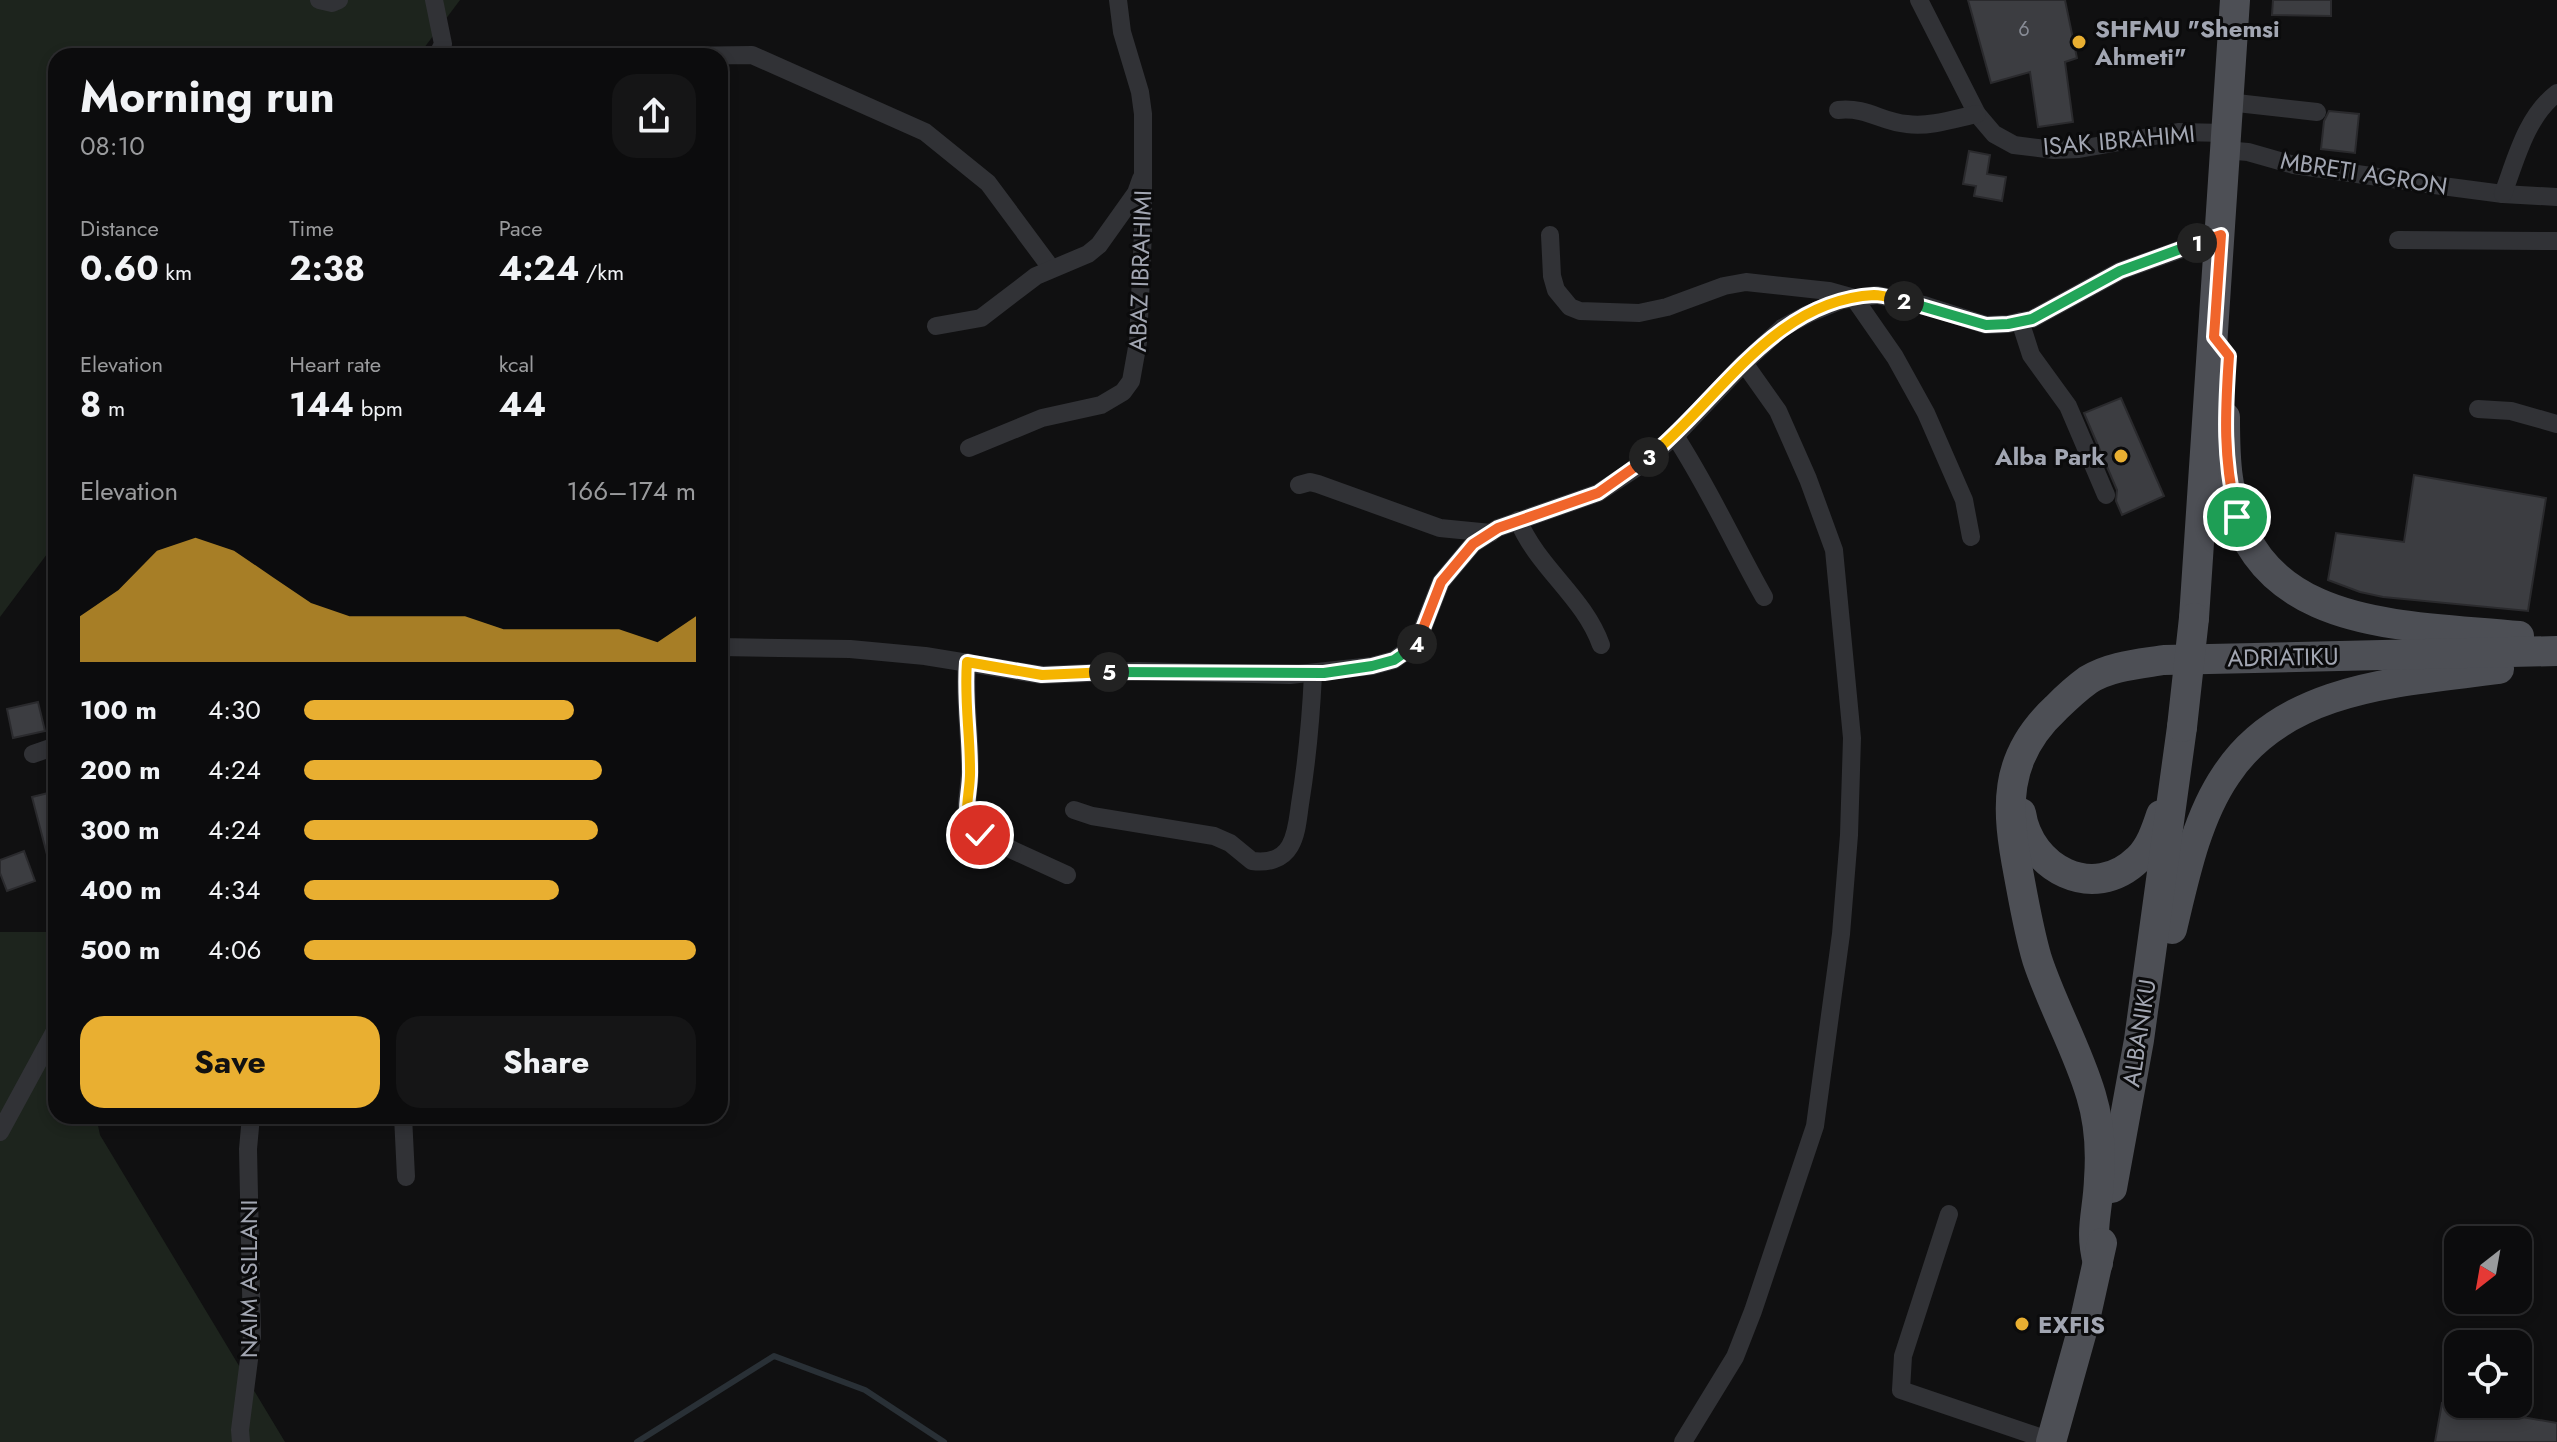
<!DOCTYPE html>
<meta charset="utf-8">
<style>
body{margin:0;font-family:Jost,sans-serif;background:#151516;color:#f1f3f6;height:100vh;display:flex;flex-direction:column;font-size:30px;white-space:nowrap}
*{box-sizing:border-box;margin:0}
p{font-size:26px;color:#9a9b9d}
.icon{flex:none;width:44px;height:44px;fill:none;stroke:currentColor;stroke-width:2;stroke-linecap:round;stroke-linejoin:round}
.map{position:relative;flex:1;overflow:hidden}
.details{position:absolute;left:48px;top:48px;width:680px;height:1076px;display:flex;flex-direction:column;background:#0c0c0d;border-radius:24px;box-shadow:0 4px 12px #0003,0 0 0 2px #2c2c2e}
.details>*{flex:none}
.needle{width:52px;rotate:211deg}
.buttons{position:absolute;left:2444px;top:1226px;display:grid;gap:16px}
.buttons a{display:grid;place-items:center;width:88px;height:88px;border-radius:16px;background:#0c0c0d;box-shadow:0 4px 12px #0003,0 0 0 2px #2c2c2e;font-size:40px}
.pin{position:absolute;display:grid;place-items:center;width:68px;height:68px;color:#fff;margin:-34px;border:4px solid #fff;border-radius:50%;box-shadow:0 2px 8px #0007}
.km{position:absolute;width:40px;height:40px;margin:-20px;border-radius:50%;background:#222;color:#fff;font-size:22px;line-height:40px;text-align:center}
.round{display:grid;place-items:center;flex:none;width:84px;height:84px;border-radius:24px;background:#151516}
.overview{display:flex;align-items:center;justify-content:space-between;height:136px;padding:0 32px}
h1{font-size:44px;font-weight:700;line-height:60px}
.metrics{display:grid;grid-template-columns:repeat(3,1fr);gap:12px;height:136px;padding:8px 32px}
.metrics div{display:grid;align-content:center}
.metrics b{font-size:34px;font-weight:700}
.metrics small{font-size:22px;font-weight:400}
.metrics p{font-size:22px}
.chart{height:224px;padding:16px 32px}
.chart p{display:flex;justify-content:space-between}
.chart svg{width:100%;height:144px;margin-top:8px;fill:#e9af31;opacity:.7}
.cta{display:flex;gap:16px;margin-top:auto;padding:16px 32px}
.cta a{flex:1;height:92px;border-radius:24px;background:#e9af31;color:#111;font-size:32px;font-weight:700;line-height:92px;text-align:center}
.cta a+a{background:#151516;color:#f1f3f6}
ul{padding:0 32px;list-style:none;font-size:26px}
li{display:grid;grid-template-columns:128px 96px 1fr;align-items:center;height:60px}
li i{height:20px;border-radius:10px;background:#e9af31}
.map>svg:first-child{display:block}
.green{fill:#1d241d}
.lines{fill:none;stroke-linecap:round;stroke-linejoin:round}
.stream{stroke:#293036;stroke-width:6}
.building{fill:#3c3d41;stroke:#2a2a2d;stroke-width:2}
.minor{stroke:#313236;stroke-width:18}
.primary{stroke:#4d4f55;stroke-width:30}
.primary-bridge{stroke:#4d4f55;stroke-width:30}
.split-1-casing{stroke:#fff;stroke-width:16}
.split-2-casing{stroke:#fff;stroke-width:16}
.split-3-casing{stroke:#fff;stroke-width:16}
.split-4-casing{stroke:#fff;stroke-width:16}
.split-5-casing{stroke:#fff;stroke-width:16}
.split-6-casing{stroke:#fff;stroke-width:16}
.split-1{stroke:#f0652b;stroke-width:10}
.split-2{stroke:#22a559;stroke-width:10}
.split-3{stroke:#f5b400;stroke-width:10}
.split-4{stroke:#f0652b;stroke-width:10}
.split-5{stroke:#22a559;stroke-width:10}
.split-6{stroke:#f5b400;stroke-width:10}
.poi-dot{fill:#e9af31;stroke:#0b0b0c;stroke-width:3}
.labels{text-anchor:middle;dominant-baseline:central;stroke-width:6;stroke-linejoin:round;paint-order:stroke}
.number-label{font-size:20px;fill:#888c96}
.poi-label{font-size:24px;font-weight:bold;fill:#a2a6b2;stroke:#0b0b0c;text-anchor:start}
.street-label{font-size:24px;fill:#a2a6b2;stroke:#0b0b0c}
</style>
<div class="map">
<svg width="2557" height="1442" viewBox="0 0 2557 1442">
<rect width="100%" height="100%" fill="#101011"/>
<g class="green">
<path d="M0,0h460l-42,56h-362v486l-56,75z"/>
<path d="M0,932h55l1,184h40l4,19 185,307h-285z"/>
</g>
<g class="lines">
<path class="stream" d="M637,1442l137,-86 91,34 79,52"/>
</g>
<g class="building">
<path d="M1968,0h97l12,58 -12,4 8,60 -35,5 -8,-55 -39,11z"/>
<path d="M2273,0h58v16l-59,-1z"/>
<path d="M2329,111l30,3 -4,39 -34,-4 3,-28z"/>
<path d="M1969,151l21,4 -3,19 19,3 -4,24 -28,-5 2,-10 -13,-2z"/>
<path d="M2121,398l43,98 -42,19 -6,-14 1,-11 -33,-77z"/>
<path d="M2414,475l132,23 -18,113 -145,-14 -23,-5 -32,-12 8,-47 68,9z"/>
<path d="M38,702l7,29 -32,7 -6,-29z"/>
<path d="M56,791v75h-6l-18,-69z"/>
<path d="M24,851l11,30 -28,10 -7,-18v-13z"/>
<path d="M2442,1403l115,20v19h-122z"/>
</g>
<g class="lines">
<g class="minor">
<path d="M319,0l13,3 7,-3"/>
<path d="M434,0l9,44 -6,12"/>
<path d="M1919,0l58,114 17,20 20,11 40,5 25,-1 99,-17 48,1"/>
<path d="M674,56l78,-1 173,77 63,51 63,85"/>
<path d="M2228,102l89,10"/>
<path d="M1838,110c30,-3 43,12 69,14 23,3 47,-5 70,-10"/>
<path d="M2224,150l24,2 46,13 133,19 76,10 54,3"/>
<path d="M2503,194c13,-35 23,-77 54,-101"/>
<path d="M1550,235l2,41 4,14 14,17 10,4 59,2 28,-6 57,-21 22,-4 83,9 25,7 41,59 31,56 38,87 7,37"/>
<path d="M2398,240l159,1"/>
<path d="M2020,321l11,34 37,51 38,89"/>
<path d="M936,326l45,-8 55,-42 52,-22 11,-9 37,-52 5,-14"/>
<path d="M2478,409l33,2 46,13"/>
<path d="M1675,436c34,52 59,108 89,161"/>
<path d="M969,448l73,-30 59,-13 22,-13 8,-11 7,-39 5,-110v-118l-3,-22 -18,-60 -4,-32"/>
<path d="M1299,485l11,-3 8,2 122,44 51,5"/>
<path d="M1518,520c20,48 66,77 83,125"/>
<path d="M720,647l130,2 75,7 117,19 96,-4 152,4 82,-9 22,-6 23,-17 24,-61 32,-38 25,-16 100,-35 38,-25 39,-32 69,-73 38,-35 26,-14 34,-14 35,-5 47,10 62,20 22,-1 24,-5 88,-48 101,-36"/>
<path d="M967,662c-3,36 3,71 3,107 0,19 -6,38 -2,57l12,9 87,40"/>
<path d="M33,754l23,-8"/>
<path d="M1074,810l18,6 122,20 16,7 22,18c15,2 30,-1 38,-15 7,-12 8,-28 10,-42 7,-43 11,-87 13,-130"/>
<path d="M403,1116l3,61"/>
<path d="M0,1132l56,-103"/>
<path d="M1949,1214l-46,142 -2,34 150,51"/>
<path d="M241,1442l-1,-12 12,-94 -4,-187 3,-33"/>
<path d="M1683,1442l52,-85 18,-46 62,-185 26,-192 8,-99 3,-97 -18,-188 -26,-71 -30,-68 -34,-48"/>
</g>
<g class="primary">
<path d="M2225,417c0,20 0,41 3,61 21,154 172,146 291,158"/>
<path d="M2194,618l41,-618"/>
<path d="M2021,813c8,55 72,90 117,46 12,-11 18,-29 23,-44"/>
<path d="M2172,929c12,-50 24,-110 54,-154 59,-90 177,-93 273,-106"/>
<path d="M2112,1188l27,-148 43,-313"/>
<path d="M2098,1263c-9,-33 0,-51 1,-84 2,-27 0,-58 -8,-84 -14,-47 -39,-90 -54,-136 -8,-27 -13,-56 -18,-83 -13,-67 -17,-118 37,-168 10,-10 21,-20 32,-28 22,-14 51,-16 76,-20l393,-9"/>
<path d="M2051,1442l33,-118 18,-81"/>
</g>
<path class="primary-bridge" d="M2182,727l12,-109"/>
</g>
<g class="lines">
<defs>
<path id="split-1" d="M2197,243l24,-8 -7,102 15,19c-4,58 -6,103 8,161"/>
<path id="split-2" d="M1904,301l82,24 22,-1 24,-5 88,-48 77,-28"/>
<path id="split-3" d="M1649,457c70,-57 125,-157 225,-162 10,0 20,4 30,6"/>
<path id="split-4" d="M1417,644l24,-62 32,-38 25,-16 100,-35 51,-36"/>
<path id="split-5" d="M1109,672l215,1 48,-7 22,-6 23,-16"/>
<path id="split-6" d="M980,835l-12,-9c-4,-19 3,-38 2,-57 0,-36 -6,-71 -3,-107l75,13 67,-3"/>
</defs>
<use href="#split-1" class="split-1-casing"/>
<use href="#split-2" class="split-2-casing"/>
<use href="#split-3" class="split-3-casing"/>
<use href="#split-4" class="split-4-casing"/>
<use href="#split-5" class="split-5-casing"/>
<use href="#split-6" class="split-6-casing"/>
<use href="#split-1" class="split-1"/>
<use href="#split-2" class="split-2"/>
<use href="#split-3" class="split-3"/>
<use href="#split-4" class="split-4"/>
<use href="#split-5" class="split-5"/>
<use href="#split-6" class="split-6"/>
</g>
<g class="poi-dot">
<circle cx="2079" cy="42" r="8"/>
<circle cx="2121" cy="456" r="8"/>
<circle cx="2022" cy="1324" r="8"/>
</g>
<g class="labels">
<g class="number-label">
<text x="2024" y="29">6</text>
</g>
<g class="poi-label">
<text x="2095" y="28">SHFMU "Shemsi<tspan x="2095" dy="28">Ahmeti"</tspan></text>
<text x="2105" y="456" text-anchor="end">Alba Park</text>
<text x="2038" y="1324">EXFIS</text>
</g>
<g class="street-label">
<text transform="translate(2119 140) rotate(-5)">ISAK IBRAHIMI</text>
<text transform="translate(2364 173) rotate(9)">MBRETI AGRON</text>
<text transform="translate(1140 271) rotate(-88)">ABAZ IBRAHIMI</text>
<text transform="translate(2283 657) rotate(-1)">ADRIATIKU</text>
<text transform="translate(2139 1033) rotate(-81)">ALBANIKU</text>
<text transform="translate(248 1279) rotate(-90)">NAIM ASLLANI</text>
</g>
</g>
</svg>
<div class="buttons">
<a><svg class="needle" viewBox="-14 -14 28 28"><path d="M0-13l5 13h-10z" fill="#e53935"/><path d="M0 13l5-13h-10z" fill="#9a9b9d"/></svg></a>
<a><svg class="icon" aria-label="locate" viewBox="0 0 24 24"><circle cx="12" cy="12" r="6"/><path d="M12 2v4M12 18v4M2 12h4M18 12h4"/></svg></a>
</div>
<div class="pin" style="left:2237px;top:517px;background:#1e9e55"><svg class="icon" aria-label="arrive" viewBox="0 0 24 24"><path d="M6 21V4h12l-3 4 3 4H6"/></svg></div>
<div class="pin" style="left:980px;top:835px;background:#d93025"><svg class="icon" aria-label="check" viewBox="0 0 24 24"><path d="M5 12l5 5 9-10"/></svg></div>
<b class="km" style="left:2197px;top:243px">1</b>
<b class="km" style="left:1904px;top:301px">2</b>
<b class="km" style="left:1649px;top:457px">3</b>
<b class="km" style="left:1417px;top:644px">4</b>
<b class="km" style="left:1109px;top:672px">5</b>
<section class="details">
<div class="overview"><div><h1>Morning run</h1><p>08:10</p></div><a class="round"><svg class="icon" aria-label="share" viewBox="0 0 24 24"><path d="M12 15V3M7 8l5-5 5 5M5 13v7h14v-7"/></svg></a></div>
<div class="metrics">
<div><p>Distance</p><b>0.60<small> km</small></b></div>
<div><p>Time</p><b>2:38</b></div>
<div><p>Pace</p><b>4:24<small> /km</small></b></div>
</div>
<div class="metrics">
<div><p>Elevation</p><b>8<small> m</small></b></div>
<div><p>Heart rate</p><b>144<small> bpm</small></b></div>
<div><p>kcal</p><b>44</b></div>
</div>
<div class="chart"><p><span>Elevation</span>166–174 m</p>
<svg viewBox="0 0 160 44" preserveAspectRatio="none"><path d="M0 44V30L10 22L20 10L30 6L40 10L50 18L60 26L70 30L80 30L90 30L100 30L110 34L120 34L130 34L140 34L150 38L160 30V44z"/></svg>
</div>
<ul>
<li><b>100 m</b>4:30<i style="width:69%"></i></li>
<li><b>200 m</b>4:24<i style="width:76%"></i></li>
<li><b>300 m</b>4:24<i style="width:75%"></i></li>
<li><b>400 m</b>4:34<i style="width:65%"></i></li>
<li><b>500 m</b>4:06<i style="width:100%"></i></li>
</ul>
<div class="cta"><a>Save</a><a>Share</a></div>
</section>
</div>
